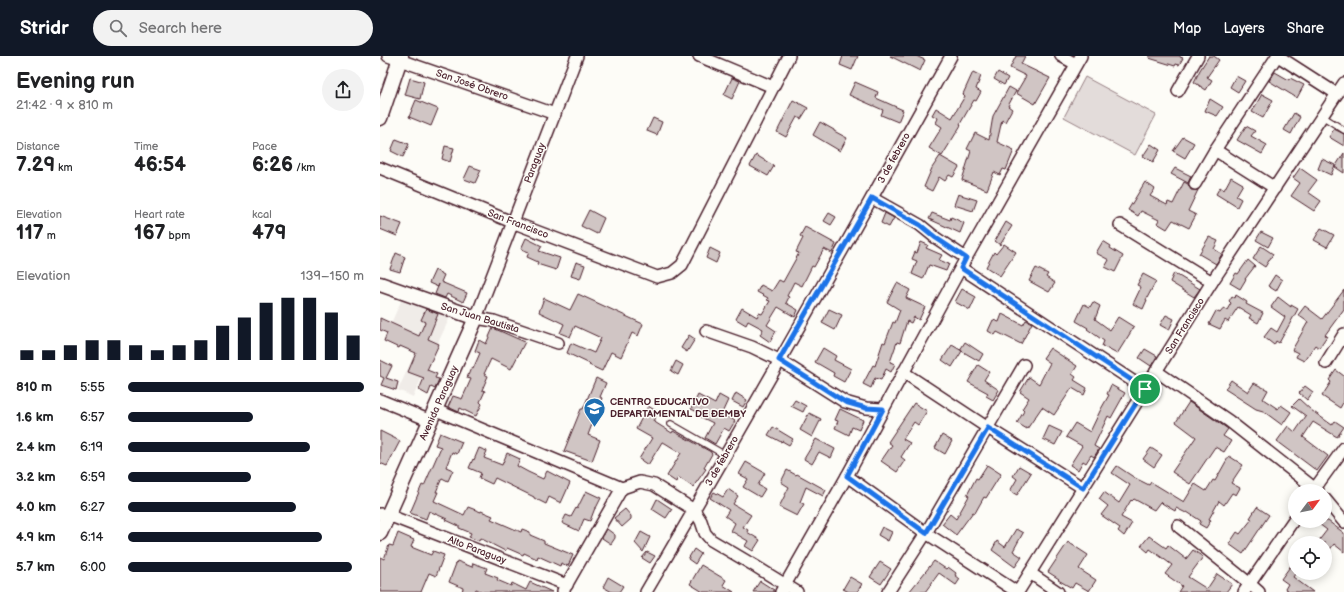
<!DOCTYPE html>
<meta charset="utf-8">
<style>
body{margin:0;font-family:"Balsamiq Sans",sans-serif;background:#f2f2f2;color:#202124;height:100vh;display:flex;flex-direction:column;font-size:15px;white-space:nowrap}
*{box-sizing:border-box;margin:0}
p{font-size:13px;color:#757577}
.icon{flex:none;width:22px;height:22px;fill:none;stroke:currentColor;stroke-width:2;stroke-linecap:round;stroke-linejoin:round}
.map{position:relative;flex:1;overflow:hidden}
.side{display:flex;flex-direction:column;background:#fff;width:380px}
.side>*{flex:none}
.needle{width:26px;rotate:58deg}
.fabs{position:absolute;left:908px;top:428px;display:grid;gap:8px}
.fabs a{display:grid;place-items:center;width:44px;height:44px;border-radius:50%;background:#fff;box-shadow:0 2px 10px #0003;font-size:20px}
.pin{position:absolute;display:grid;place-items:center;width:34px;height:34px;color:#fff;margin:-17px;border:2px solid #fff;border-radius:50%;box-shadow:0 1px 4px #0007}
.round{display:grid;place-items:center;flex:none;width:42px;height:42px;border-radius:21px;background:#f2f2f2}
.head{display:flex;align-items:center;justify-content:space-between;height:68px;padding:0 16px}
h1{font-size:22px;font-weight:700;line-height:30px}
.metrics{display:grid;grid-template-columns:repeat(3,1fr);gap:6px;height:68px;padding:4px 16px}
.metrics div{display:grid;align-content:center}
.metrics b{font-size:20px;font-weight:700}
.metrics small{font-size:11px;font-weight:400}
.metrics p{font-size:11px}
.chart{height:112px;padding:8px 16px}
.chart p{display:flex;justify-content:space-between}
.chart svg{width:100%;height:72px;margin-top:4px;stroke:#111827;stroke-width:6}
ul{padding:0 16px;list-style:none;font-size:13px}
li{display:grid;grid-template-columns:64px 48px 1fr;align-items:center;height:30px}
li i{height:10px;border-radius:5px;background:#111827}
header{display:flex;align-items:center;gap:24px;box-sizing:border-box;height:56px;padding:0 20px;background:#111827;color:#fff}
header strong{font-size:19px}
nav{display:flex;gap:22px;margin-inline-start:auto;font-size:14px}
.search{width:280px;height:36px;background:#f2f2f2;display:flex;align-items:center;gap:10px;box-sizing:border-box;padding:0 14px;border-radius:22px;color:#757577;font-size:15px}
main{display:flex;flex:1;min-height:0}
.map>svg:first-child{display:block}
.built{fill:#f0ece8}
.green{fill:#e3dcda;stroke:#967e82}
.building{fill:#d0c5c4;stroke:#4a1f2b}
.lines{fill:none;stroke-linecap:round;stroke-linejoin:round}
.service-casing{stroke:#4a1f2b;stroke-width:8}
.minor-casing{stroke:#4a1f2b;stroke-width:14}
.tertiary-casing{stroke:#4a1f2b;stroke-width:17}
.service{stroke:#fdfcf7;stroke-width:5.5}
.minor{stroke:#fdfcf7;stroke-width:11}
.tertiary{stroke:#fdfcf7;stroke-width:14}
.route-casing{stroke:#fff;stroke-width:8}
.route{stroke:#1a73e8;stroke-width:5}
.labels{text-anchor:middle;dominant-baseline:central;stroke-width:3;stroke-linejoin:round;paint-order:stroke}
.street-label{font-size:10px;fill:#4a1f2b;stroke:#fdfcf7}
.poi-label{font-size:10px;font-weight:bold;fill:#4a1f2b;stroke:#fdfcf7;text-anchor:start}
</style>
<header>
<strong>Stridr</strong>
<div class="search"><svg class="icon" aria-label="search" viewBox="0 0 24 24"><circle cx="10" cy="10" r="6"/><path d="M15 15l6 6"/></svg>Search here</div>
<nav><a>Map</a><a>Layers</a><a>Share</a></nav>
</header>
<main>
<section class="side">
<div class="head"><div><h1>Evening run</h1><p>21:42 · 9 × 810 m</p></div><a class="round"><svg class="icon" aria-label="share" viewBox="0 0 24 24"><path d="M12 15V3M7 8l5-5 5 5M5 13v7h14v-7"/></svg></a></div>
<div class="metrics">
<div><p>Distance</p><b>7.29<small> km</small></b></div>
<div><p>Time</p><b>46:54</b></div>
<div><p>Pace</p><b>6:26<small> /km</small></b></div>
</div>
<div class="metrics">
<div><p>Elevation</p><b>117<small> m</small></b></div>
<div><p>Heart rate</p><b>167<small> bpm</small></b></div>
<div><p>kcal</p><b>479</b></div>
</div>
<div class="chart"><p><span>Elevation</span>139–150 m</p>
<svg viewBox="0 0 160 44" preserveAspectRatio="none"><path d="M5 44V38M15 44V38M25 44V35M35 44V32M45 44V32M55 44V35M65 44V38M75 44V35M85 44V32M95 44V23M105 44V18M115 44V9M125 44V6M135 44V6M145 44V15M155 44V29"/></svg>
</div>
<ul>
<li><b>810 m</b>5:55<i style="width:100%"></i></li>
<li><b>1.6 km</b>6:57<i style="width:53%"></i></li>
<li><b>2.4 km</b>6:19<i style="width:77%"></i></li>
<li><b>3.2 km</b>6:59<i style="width:52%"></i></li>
<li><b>4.0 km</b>6:27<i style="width:71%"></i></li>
<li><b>4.9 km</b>6:14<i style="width:82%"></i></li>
<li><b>5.7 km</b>6:00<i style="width:95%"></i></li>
</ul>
</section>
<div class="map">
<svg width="964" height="536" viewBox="0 0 964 536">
<rect width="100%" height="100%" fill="#fdfcf7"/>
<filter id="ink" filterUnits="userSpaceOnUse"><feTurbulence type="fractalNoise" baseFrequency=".025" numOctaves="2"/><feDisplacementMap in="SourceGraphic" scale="8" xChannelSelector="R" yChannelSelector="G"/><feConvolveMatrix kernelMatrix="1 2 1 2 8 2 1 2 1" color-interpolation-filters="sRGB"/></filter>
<g filter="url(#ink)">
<path class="built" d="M21,245l49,16 -37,80 -15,-7 17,-37 -32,-12z"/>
<path class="green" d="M705,21l71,38 -21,40 -71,-38z"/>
<g class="building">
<path d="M463,0h15l-6,14 -12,-5z"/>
<path d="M510,0h26l9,4 -5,11z"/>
<path d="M636,0h9l-4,8 29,14 -15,26 -19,-11 10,-17 -16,-8z"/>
<path d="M770,0h30v1l3,1 -4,7 -3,-1 -1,2 -26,-8z"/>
<path d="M829,0h5l5,4 -12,17 5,3 -6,10 -12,-8 6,-12z"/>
<path d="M593,16l8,4 -5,13 5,3 -5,9 -2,-1 -14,24 1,1 -19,31 -13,-8 13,-21 -6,-4 2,-5 -6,-3 4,-7 16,10 13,-22 -2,-2z"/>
<path d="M618,16l10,6 -4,7 -10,-6z"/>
<path d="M895,16l14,8 1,-2 14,7 -7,13 -28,-17z"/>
<path d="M856,20l9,5 -7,11 -8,-5z"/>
<path d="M30,22l14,4 -4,17 -15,-4z"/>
<path d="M352,22l8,3 -8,18 -8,-4z"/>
<path d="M475,26l23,10 -2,6 27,12 -5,12 -17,-7 2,-5 -34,-15z"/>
<path d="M629,31l7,4 -8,15 4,3 -7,13 -3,-2 -5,22 17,8 -8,20 -3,-1 -3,6 -6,-3 -7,18 -25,-10 9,-29 -4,-2 8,-16 14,7 4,-24z"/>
<path d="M882,38l11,6 -10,18 -11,-6z"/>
<path d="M830,43l13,8 -6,9 -12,-5z"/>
<path d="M36,44l22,9 -7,17 -22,-9z"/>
<path d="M413,44l15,8 -7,11 -4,-2 -11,20 -9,-5z"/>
<path d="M914,57l6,4 -9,17 -7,-4z"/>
<path d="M273,62l9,4 -5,13 -10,-4z"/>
<path d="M440,66l14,8v1l13,7 -7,13 -27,-16z"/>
<path d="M866,70l9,5 -4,5 16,9 -5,9 -25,-14z"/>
<path d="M954,73l10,5v12l-15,-9z"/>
<path d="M803,81l11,6 -9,15 -12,-7z"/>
<path d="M16,83l13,5 -6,13 -12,-6z"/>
<path d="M771,88l9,6 -7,12 -10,-6z"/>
<path d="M65,90l9,2 -4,14 -8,-3z"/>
<path d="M964,97v20l-9,-6z"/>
<path d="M376,99l18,11 -6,10 -18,-10z"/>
<path d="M560,100l19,11 -6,10 -4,-2 -4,6 -6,-4 -7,14 -8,-4 8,-19z"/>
<path d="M942,103l13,6 -4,10 -13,-6z"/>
<path d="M90,110l11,4 -6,13 -11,-4z"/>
<path d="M795,112l16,8 -3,7 -17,-9z"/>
<path d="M920,112l17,12 -9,12 13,9 -7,10 -23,-15 9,-13 -7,-5z"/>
<path d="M851,121l12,7 -7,12 5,3 -4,8 -21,-13 4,-7 4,3z"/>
<path d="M765,126l10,7 -5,7 17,9 1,-3 5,2 11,-22 4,2 3,6h7l-10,21 8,4 -7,13 -16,-8 -6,9 -10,-6 2,-3 -18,-9 -3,5 -10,-6z"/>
<path d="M578,138l19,6 -4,11 -19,-6z"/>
<path d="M209,154l15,8 -7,16 -16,-8z"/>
<path d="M449,157l7,4 -5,8 -7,-4z"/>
<path d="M505,157l9,5 -5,9 -8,-4z"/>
<path d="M552,157l18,7 1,-3 13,6 -4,10 -31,-14z"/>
<path d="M0,160l22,8 -5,12 -17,-7z"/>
<path d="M626,166l6,4 -12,19 -5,-4z"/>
<path d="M425,171l31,17 -4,9 -8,-4 -10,18 -2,-1 -10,20 -8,-4 -7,14 2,1 -3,6 12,7 -3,7 -17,-10 -11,18 9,6 -6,11 -10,-7 3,-6 -15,-8 -2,4 -10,-6 6,-11 15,9 2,-4 3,1 8,-13 -3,-1 1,-2 -11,-6 4,-7 11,6 7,-11 4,2 16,-29 -3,-1 7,-14 -3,-2z"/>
<path d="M941,172l13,7 -7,12 -13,-7z"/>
<path d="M881,176l12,6 -5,9 -12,-7z"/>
<path d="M829,181l9,4 -4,8 8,5 -6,10 -17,-10z"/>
<path d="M146,182l16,8 -3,5 21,7 -4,12 -19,-6 1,-2 -11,-5 2,-5 -8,-3z"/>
<path d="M723,185l8,5 -1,2 13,8 -8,16 -10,-5 4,-7 -13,-7z"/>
<path d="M541,186l7,3 -2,3 16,7 -3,5 10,4 -3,7 -17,-6 -6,14 -11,-5 5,-13 -5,-2 3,-7 2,1z"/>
<path d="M624,188l12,8 -16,24 -14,-9 8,-15 2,2z"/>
<path d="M881,190l12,8 -8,13 -12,-8z"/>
<path d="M330,192l10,5 -4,10 -10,-5z"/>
<path d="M16,197l9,4 -5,15 -10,-3z"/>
<path d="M868,204l7,6 -10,13h1l-6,10 -10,-6 6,-10 2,1z"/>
<path d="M196,206l9,3 -5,14 -9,-3z"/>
<path d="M656,212l12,6 -2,3 9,6 -6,9 -20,-11z"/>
<path d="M55,214l9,5 -3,7 26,11 -4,9 -16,-8 -2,4 -10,-4 4,-10 -1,3 -9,-4z"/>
<path d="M794,217l26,16 -6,8 -24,-15z"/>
<path d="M763,218l13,7 -10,19h1l-4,9 -10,-5 8,-17 -4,-2z"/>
<path d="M895,219l7,5 -6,11 -8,-5z"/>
<path d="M517,227l13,7 -4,8 19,9 -6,13 -5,-3 -3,6 -4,-2 -7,22 -3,-1 -7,20 5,2 -4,8 -5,-3 -5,11 -6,-2 -4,10 -8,-4 10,-19 2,1 8,-24 2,1 8,-21 2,1 5,-13 -13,-8z"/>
<path d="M582,233l14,8 -6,13 -15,-8z"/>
<path d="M964,234v19l-19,26 2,1 -8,12 -4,-3 -11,16 -8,-4 2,-4 -6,-3 16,-28 -10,-7 7,-9 17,13z"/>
<path d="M198,238l65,30 -5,12 -6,-3 -11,24 -10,-5 -9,19 -13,-6 1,-1 -23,-11 4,-10 23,10 7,-15 -26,-12 -5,11 -10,-4 4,-9 -25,-12 5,-14 26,12z"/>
<path d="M856,239l11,7 -1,2 17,9 -5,10 -9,-5 2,-3 -13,-8 -10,15 -3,-2 -5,9 -11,-5 7,-13 4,2 4,-5 3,2 4,-7 -2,-2 3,-5 3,2z"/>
<path d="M898,241l13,10v-2l7,4 -19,34 -3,-2 -2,4 -10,-8 7,-9 6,4 8,-15 -14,-10z"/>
<path d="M713,246l7,4 -5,13 15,11 8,-13 16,10 -17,27 -15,-8 2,-5 -17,-12 1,-1 -12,-7 8,-17 6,3z"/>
<path d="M46,253l12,5 -10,25 11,5 -12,26 10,4 -2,4 4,1 -4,10 -4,-2 -3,8 -9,-5 5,-12 -16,-6 8,-19 -16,-7 -1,2 -15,-7 3,-8 -7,-3v-12l39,18 6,-14 -4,-2z"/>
<path d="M449,253l13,6 -7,15 -13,-7z"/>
<path d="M622,258l21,11 3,-5 6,3 -11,21 -24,-12 -2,3 -7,-4 5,-11 6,2z"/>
<path d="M786,259l8,4 -5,11 -9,-5z"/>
<path d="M113,272l32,14 -14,27 -20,-10 -7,15 4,2 -6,14 3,1 -5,11 2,2 -6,12 -16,-8 -1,4 -11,-5 5,-11 9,3 9,-20 -4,-1 4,-10 2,1 7,-16 -5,-2 4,-11 7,4z"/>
<path d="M309,279l6,4 -8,13 -6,-4z"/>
<path d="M585,286l18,12 -4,7 -19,-11z"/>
<path d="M572,289l10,6 -10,16 -10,-7z"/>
<path d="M443,292l13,8 -2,4 17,9 -7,13 -11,-6 1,-3 -19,-11z"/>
<path d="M670,292l27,18 -5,8 4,3 -2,3 13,8 -3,7 -12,-7 -18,27 -12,-8 -15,22 -10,-6 7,-12 -2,-2 7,-11 -9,-6 9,-15 10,7 11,-21 -7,-5z"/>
<path d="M765,293l12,7 -6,10 -12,-8z"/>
<path d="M0,304l12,6 -6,12 12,4 -2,8 -15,-5 3,-7 -4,-2z"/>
<path d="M296,305l7,4 -5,10 -7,-4z"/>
<path d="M598,309l11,7 -5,8 15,10 -6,10 -7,-4 2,-3 -20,-11z"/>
<path d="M956,314l8,6v25l-4,7 -18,-12 9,-14 -2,-2z"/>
<path d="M216,322l10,5 -6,14 2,1 -14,37 12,5 -8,21 -28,-10 17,-42h2z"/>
<path d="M851,324l17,12 6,-9 14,7 -5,9 15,10 3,-4 10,7 -9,13 -19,-14 -7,-2 -31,-20z"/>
<path d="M731,329l14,8 -14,25 -3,-2 -14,30 5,3 -5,8 -3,-2 -5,8 -3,-2 -5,9 -8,-5 12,-19 -16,-9 9,-14 15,9 11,-23 8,-14 -2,-1z"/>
<path d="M925,330l8,6 -6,8 -8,-7z"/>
<path d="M356,337l11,7 -4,7 -11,-6z"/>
<path d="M318,339l17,9 4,-9 9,5 -6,13 13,8 -6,10 -5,-3 -9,16 -10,-6 8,-15 -12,-6 1,-3 -11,-5z"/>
<path d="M919,343l12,11 21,15 3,-4 9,6 -7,10 -24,-15 -10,15 25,19 -11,15 -40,-30 11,-15 7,6 11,-16 -14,-10z"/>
<path d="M415,344l11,6 -3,6 -12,-6z"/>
<path d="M809,346l39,27 -5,7 8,5 -7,11 -9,-5 -25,37 -18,-12 24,-35 -20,-15z"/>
<path d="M534,347l13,8 -9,14 -4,-3 -11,17 7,4 -9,14 4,3 -8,12 -16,-11 11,-16 -4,-3z"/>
<path d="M268,350l10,6 -5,9 19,12 1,-2 38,21v1l1,1 -8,14 2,1 -13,18 -15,-10 -2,5 -9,-6 14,-23 -16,-10 -3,-1 -14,23 -9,-6 13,-21 -16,-9z"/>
<path d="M460,353l23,11 -4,10 -7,-3 -3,8 -14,-7 3,-7 -3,-1z"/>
<path d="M429,357l12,6 -9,18 -12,-7z"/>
<path d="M669,370l13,6 -7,13 -12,-6z"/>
<path d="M393,371l20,12 -4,6 -7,-4 -1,1 -13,-7z"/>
<path d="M0,375l20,10 -13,25 -7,-3z"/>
<path d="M60,377l22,9 -5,12 -5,-2 -6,15 7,3 -5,11 -6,-3 -6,14h2l-4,9 30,14 4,-8 13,5v-1l12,5 -2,3 30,13 1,-3 8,3v3l14,6v2l29,12 -5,11 -7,-3 -1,3 -22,-10 -1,3 -13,-6 -1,2 -16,-7 -2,3 -25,-13 -1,3 -10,-4 2,-4 -12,-5v-2l-13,-6 1,-1 -18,-8 -3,8 -16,-6 12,-28 2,1 17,-39 -6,-2z"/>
<path d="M562,379l10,6 -7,13 -10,-6z"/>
<path d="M436,383l19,10 -4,9 -12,-6 -7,12 -8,-5z"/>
<path d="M99,392l8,3 -3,7 18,7 5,-12 13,6 -3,7 11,6 15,7 4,-8 23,12 -9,20 -12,-6 -3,7 -12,-6v-1l-39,-19 -3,6 -13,-6 2,-5 -12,-5 4,-9 1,1z"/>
<path d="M771,392l11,7 -8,12 -11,-8z"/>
<path d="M849,400l14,9 -12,18 9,5 -4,7 -4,-2 -8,12 -5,-4 -10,18 2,1 -5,8 -7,-4 2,-3 -14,-9 -1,1 -10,-5 -1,3 -15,-9 -6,8 -20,-11 -2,2 -1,-1 -10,17 11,6 -8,13 -6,-5 2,-3 -19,-13 7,-9 -9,-7 5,-7 15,11 11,-18 -18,-12 5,-7 18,12 14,7 2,-3 33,20 11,-18 11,7 7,-11 2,1z"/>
<path d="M366,406l19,11 -7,12 7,4 -5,8 -17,-10 5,-8 -9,-5z"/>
<path d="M607,409l14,9 -15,24 -2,-1 -9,16 -2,-1 -17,23 -14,-11 8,-10 6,5 13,-23 -2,-1 9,-17 2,1z"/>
<path d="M639,410l12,7 -14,22 -7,-4 7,-12 -4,-3z"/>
<path d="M407,414l9,5 1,-1 29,16 -3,6 -17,-9 -6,15 4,2 -7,12 -18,-9 10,-20 -8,-5z"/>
<path d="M348,433l10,7 -5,8 18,11 -8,12 5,3 -1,2 13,8 -7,11 -8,-5 3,-5 -17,-10 4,-8 -10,-7 4,-6 -19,-12 4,-6 9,5z"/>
<path d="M206,435l15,7 -5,10h-1l-5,13 -6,-2 -5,12 -17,-8 4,-8 5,2 5,-9 1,1z"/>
<path d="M277,443l15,10 -6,9 -14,-9z"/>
<path d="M877,451l12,8 -26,39 -14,-10 8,-12 3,2 12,-15 -2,-1z"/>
<path d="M245,453l6,7v3l-9,8 -8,-9z"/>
<path d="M935,465h13l16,12v19l-10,-8 -9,12v-13h-8l10,-13z"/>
<path d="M502,471l10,5 -4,9 -10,-6z"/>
<path d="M227,473l8,6v3l-4,6 -9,-6z"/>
<path d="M636,473l7,4 -10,18 9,6 -7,10 -23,-17 5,-9 8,6z"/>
<path d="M261,476l9,5 -7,15 -8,-9z"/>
<path d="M18,477l16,7 -3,7 20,8 2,-4 11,4 -8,21 -7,-3 -8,19h-41v-35l4,2 5,-14 4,1z"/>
<path d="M769,480l17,12 2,-3 18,14 7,-9 10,7 -15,20 19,12 10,-15 15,10 -6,8h-48l4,-6 -17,-12 7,-9 -22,-16 -2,3 -7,-6z"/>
<path d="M688,486l20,13 -9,14 17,11 -7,11 -14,-8 -3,5 -14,-8 1,-1 -11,-7z"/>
<path d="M314,493l7,5 -6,10 -7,-5z"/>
<path d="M267,496l8,4 -5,7 -8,-5z"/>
<path d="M915,504v14l-2,3 20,15h-23l-5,-3 3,-5 -7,-5z"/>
<path d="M77,505l15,6 1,-4 14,5 -2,5 13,5 -1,2 14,6 1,-3 14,7 4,-8 22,10h-69l-7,-3 -1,3h-13l1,-4 -14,-6z"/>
<path d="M554,505l12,8 2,-2 8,6 -1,2 5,4 -4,6 -17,-12 -14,19h-16z"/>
<path d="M500,506l11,7 -10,15 -11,-7z"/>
<path d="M321,509l25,15 -3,5 11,7h-31l-13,-8z"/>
<path d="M228,521l15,9 -4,6h-7l-9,-5z"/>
<path d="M470,521l12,7 -5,8h-8l-6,-3z"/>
<path d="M380,525l14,9v2h-21z"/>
</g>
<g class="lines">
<defs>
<g id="service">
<path d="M942,60l22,14"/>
<path d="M291,368l54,31"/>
</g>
<g id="minor">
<path d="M8,0l167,58"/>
<path d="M319,0l74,31"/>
<path d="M681,0l15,8"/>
<path d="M898,0l59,38"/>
<path d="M798,35l20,-35"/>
<path d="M835,94l60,38"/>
<path d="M0,112l132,54 145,55 15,-4 10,-8 107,-209"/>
<path d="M815,128l20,-34 62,-94"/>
<path d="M492,142l48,27 16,13 30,20"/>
<path d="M740,169l92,57"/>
<path d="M581,212l184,121"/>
<path d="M326,275l46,16 27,13 66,42 21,6 17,1"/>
<path d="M178,287l-64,-22 -18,-3 101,-262"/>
<path d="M946,307l18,-29"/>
<path d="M776,315l73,50 89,70"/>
<path d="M523,316l85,56 95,60"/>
<path d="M0,344l51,21"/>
<path d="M56,354l186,78 18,-6 14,3 40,25 7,11 4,12 6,7 44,26 42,26"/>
<path d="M467,420l79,57 91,59"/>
<path d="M933,435l31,-43"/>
<path d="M945,443l19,23"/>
<path d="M0,458l8,1 179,70"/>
<path d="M798,470l72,58 9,8"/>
<path d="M650,517l28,19"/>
<path d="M183,535l59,-103"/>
<path d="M266,536c104,-177 205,-356 305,-536"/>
<path d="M401,536l66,-116 119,-218 115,-202"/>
<path d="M508,536l38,-59 98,-168"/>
<path d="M638,536l194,-310 132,-199"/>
<path d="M864,536l51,-74"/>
</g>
<g id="tertiary">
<path d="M0,62l21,-62"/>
<path d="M0,228l96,34 -96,215"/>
</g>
</defs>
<use href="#service" class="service-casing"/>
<use href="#minor" class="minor-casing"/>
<use href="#tertiary" class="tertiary-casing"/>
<use href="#service" class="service"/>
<use href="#minor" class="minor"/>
<use href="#tertiary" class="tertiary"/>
</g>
</g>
<g class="lines" filter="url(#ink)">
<defs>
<path id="route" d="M492,142l48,27 16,13 30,20 -5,10 184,121 -62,99 -95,-60 -62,105 -79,-57 36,-67 -17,-1 -21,-6 -66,-42z"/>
</defs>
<use href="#route" class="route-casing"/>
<use href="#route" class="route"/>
</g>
<defs>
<symbol id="school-pin" viewBox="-11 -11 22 30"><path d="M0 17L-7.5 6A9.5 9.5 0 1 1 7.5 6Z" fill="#1f6fb2" stroke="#fdfcf7"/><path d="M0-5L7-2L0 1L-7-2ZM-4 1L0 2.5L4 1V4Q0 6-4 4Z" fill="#fff"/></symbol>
</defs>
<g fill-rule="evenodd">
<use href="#school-pin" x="202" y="340" width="25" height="34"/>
</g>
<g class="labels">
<g class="street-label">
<text transform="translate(92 29) rotate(19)">San José Obrero</text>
<text transform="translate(514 102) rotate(-61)">3 de febrero</text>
<text transform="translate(155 107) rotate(-69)">Paraguay</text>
<text transform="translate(138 168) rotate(21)">San Francisco</text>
<text transform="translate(100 262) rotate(17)">San Juan Bautista</text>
<text transform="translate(805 270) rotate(-58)">San Francisco</text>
<text transform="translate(59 347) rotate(-66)">Avenida Paraguay</text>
<text transform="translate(342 405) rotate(-60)">3 de febrero</text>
<text transform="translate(97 494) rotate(21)">Alto Paraguay</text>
</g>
<g class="poi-label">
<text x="230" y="346">CENTRO EDUCATIVO<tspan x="230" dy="12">DEPARTAMENTAL DE ÐEMBY</tspan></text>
</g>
</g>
</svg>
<div class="fabs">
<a><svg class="needle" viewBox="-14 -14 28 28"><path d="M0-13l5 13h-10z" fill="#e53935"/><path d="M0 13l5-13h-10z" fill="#757577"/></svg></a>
<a><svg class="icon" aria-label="locate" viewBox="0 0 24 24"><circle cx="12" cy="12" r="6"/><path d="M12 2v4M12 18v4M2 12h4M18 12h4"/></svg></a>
</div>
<div class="pin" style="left:765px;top:333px;background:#1e9e55"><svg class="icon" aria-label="arrive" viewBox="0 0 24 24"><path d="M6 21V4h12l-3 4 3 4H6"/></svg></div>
</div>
</main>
